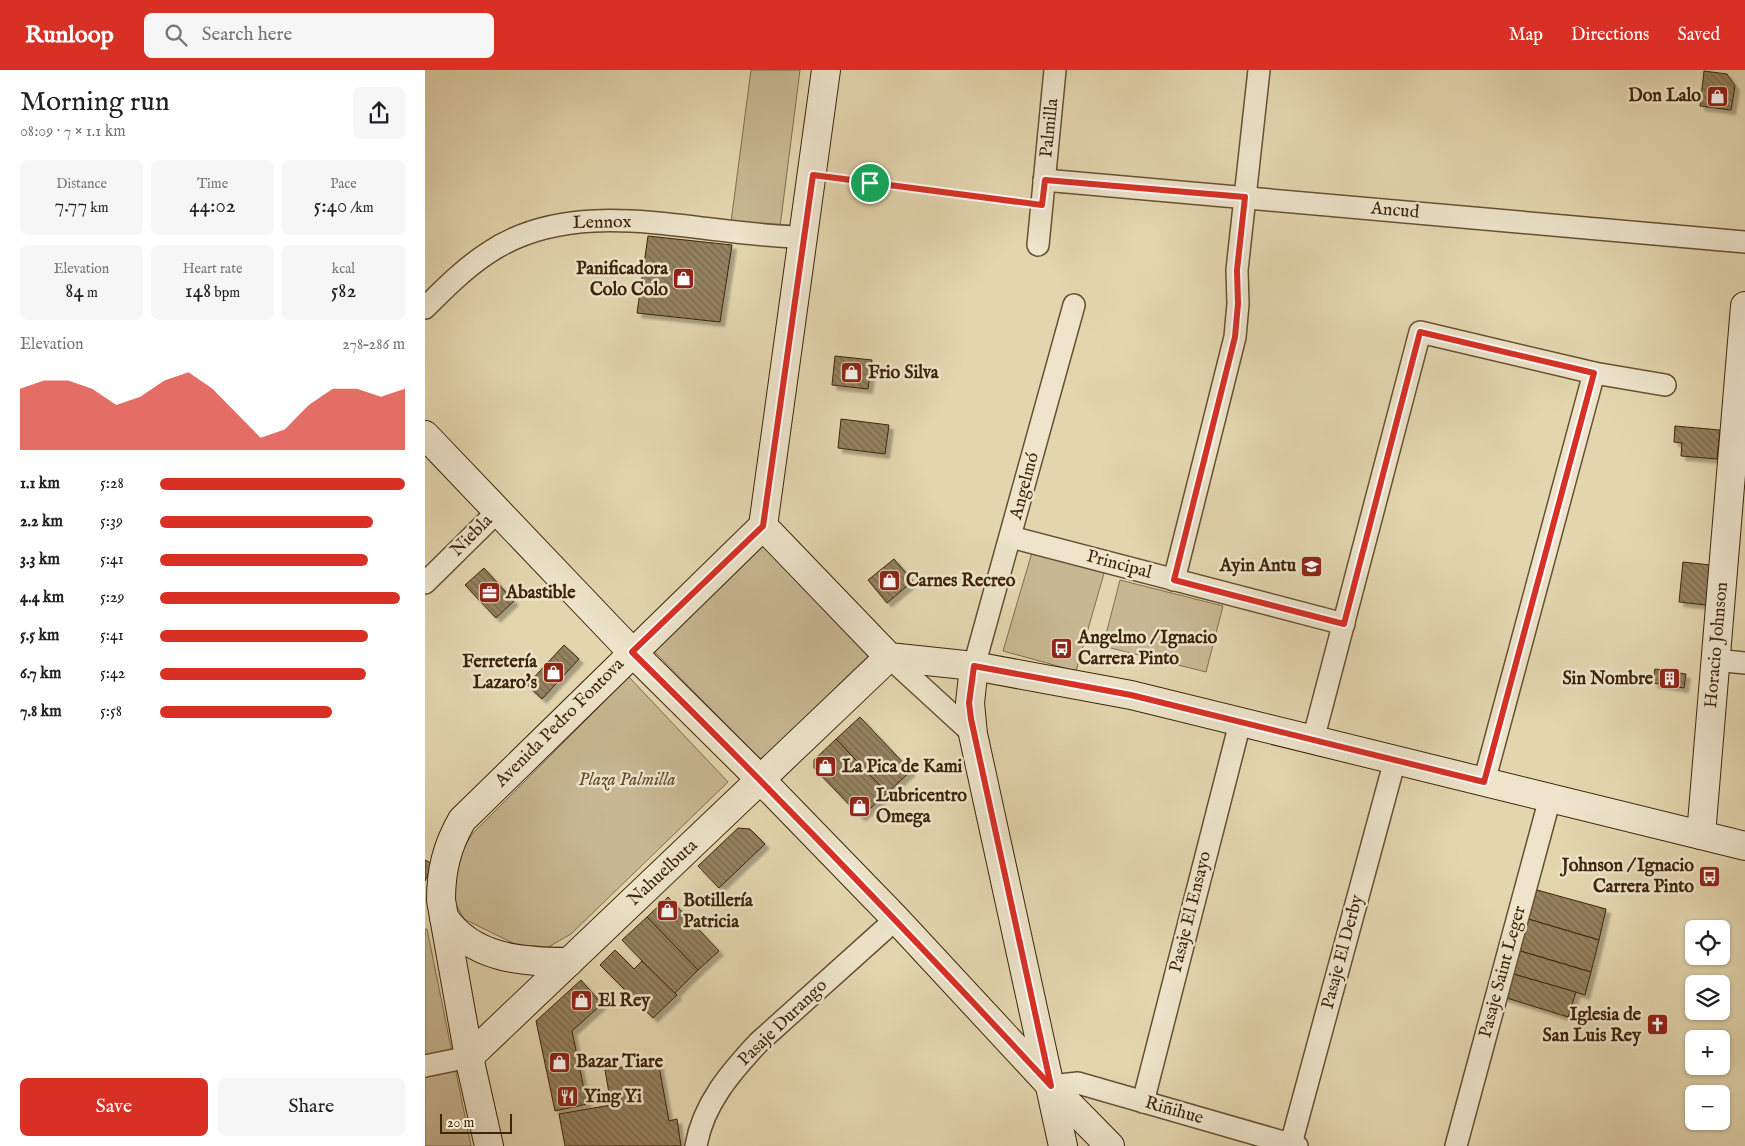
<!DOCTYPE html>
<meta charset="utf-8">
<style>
body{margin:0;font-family:"IM FELL English",serif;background:#f6f6f6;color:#202124;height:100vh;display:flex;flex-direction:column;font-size:19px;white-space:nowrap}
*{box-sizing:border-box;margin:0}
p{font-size:16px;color:#757577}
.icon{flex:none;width:28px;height:28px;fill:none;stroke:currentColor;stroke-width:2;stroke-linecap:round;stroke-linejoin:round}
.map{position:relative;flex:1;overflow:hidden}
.drawer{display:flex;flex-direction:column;background:#fff;width:425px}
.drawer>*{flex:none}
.tools{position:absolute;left:1260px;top:850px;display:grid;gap:10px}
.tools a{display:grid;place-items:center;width:45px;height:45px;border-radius:8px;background:#fff;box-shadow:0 1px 4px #0004;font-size:25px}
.scale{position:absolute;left:15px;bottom:12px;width:72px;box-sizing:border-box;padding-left:5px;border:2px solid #3e2408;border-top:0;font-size:14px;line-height:18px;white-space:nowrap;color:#3e2408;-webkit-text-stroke:4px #ede4cb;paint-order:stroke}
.pin{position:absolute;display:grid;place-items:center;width:42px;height:42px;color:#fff;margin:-21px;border:2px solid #fff;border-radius:50%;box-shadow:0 1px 5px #0007}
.round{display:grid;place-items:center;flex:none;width:52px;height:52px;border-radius:8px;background:#f6f6f6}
.headline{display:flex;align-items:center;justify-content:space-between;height:85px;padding:0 20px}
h1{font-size:28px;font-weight:600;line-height:38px}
.metrics{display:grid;grid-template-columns:repeat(3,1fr);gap:8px;height:85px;padding:5px 20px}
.metrics div{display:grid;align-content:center;border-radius:8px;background:#f6f6f6;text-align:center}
.metrics b{font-size:21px;font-weight:600}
.metrics small{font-size:14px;font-weight:400}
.metrics p{font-size:14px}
.chart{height:140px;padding:10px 20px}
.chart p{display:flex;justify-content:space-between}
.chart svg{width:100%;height:90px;margin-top:5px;fill:#d93025;opacity:.7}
.primary-button{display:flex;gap:10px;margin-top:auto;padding:10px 20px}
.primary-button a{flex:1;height:58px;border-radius:8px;background:#d93025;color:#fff;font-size:20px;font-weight:600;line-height:58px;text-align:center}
.primary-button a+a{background:#f6f6f6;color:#202124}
ul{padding:0 20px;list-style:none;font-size:16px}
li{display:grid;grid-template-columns:80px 60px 1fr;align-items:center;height:38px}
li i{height:12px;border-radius:6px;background:#d93025}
header{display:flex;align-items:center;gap:30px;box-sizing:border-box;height:70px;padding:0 25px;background:#d93025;color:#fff}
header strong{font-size:24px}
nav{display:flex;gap:28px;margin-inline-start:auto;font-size:18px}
.search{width:350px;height:45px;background:#f6f6f6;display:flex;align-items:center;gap:12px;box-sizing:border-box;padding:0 18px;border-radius:8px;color:#757577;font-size:19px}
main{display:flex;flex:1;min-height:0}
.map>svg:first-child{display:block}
.green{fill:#c7b893;stroke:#826e4e}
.building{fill:url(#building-back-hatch);stroke:#3e2408;filter:url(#shadow)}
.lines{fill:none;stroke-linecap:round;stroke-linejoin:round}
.street-casing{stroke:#675032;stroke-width:24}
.secondary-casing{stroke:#3e2408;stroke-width:30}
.path{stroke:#3e2408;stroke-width:3;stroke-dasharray:4 2.5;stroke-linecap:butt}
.street{stroke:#ede4cb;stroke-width:21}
.secondary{stroke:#ede4cb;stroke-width:28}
.route-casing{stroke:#fff;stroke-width:10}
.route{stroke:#d93025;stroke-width:6}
.labels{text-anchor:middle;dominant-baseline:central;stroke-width:5;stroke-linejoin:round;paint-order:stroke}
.poi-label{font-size:18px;font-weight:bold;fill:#3e2408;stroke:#ede4cb;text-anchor:start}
.street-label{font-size:18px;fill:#3e2408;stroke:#ede4cb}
.park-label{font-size:18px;font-style:italic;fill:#60492b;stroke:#ede4cb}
</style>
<header>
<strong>Runloop</strong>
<div class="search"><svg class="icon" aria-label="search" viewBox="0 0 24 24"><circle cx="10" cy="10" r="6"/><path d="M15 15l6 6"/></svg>Search here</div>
<nav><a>Map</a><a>Directions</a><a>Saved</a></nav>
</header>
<main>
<section class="drawer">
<div class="headline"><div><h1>Morning run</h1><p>08:09 · 7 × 1.1 km</p></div><a class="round"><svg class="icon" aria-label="share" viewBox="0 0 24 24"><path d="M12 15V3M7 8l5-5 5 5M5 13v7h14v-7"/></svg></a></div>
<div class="metrics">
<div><p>Distance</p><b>7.77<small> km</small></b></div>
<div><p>Time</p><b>44:02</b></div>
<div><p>Pace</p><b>5:40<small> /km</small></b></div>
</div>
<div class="metrics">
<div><p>Elevation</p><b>84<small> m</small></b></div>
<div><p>Heart rate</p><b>148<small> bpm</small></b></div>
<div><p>kcal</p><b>582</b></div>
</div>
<div class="chart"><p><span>Elevation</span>278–286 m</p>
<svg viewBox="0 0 160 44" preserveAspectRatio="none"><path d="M0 44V14L10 10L20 10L30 14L40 22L50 18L60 10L70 6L80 14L90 26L100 38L110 34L120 22L130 14L140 14L150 18L160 14V44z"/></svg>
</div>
<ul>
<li><b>1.1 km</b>5:28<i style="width:100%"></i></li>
<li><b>2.2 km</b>5:39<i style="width:87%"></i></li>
<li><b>3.3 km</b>5:41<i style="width:85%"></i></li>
<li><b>4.4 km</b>5:29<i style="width:98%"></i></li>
<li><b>5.5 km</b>5:41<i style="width:85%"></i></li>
<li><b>6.7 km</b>5:42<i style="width:84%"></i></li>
<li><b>7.8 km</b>5:58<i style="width:70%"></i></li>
</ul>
<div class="primary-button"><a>Save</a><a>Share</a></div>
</section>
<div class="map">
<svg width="1320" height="1076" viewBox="0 0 1320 1076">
<defs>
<pattern id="building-back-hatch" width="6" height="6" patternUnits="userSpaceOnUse" patternTransform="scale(1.25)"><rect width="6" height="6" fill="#94815f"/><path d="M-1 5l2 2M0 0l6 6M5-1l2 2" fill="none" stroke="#7a694c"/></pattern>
<filter id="shadow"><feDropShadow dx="4.5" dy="4.5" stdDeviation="1" flood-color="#0004"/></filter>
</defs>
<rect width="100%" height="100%" fill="#e3d6af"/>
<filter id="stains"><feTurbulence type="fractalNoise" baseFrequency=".004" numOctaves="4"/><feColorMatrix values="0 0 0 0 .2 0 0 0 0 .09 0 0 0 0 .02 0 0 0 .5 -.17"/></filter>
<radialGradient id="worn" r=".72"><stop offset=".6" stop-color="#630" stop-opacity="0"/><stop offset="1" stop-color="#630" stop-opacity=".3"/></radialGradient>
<g class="green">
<path d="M326,0h49l-20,157 -49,-5z"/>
<path d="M337,475l108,109 -109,106 -107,-109z"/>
<path d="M608,479l72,21 -29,101 -73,-20z"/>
<path d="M695,510l103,26 -17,66 -103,-26z"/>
<path d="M204,607l99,105 -157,152 -26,15 -26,-3 -55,-27 -10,-18 2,-25 2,-20 15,-23z"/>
<path d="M0,859h2l44,217h-46z"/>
</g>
<g class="building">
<path d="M1279,1l23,3 8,12 -4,24 -31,-4z"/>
<path d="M223,166l84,9 -12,77 -83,-9z"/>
<path d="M410,286l37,4 -4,29 -36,-4z"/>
<path d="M416,349l48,6 -4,29 -47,-6z"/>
<path d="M1250,356l45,4 -3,29 -36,-3 1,-13 -8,-1z"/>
<path d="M469,489l19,22 -26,22 -19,-23z"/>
<path d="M1258,492l27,3 -4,40 -27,-3z"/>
<path d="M59,498l30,33 -18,17 -31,-33z"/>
<path d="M139,575l15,14 -37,40 -15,-14z"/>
<path d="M1230,599l31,5 -2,14 -31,-5z"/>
<path d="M435,647l51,54 -24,22 -51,-54z"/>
<path d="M411,669l51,54 -26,24 -47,-49v-8z"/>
<path d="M313,758l12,1 15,15 -46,44 -21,-22z"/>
<path d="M0,790l8,4 -8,17z"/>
<path d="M1101,817l80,22 -7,31 -81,-24z"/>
<path d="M243,827l51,54 -21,19 -51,-53z"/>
<path d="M1093,846l81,24 -8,32 -81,-24z"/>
<path d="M222,847l51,53 -24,24 -52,-54z"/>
<path d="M1085,878l81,24 -6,23 -82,-24z"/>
<path d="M190,880l19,19 8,-8 35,34 -24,23 -53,-53z"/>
<path d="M1078,901l73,21 -8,25 -71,-22z"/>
<path d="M156,910l21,24 -30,27 15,73 -32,7 -19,-90z"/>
<path d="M233,991l11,60 8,-2 4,27h-116l-6,-32 52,-9 -6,-35z"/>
</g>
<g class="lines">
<defs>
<g id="street">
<path d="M619,110l701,62"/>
<path d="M613,175l17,-175"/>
<path d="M0,238c20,-20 40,-40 63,-55 91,-62 215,-16 316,-16"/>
<path d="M586,467l333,87"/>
<path d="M749,510l61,-243 3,-33 -1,-34 22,-200"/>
<path d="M0,513l73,-72"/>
<path d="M464,587l84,77"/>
<path d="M1291,590l29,3"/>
<path d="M549,596l100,-361"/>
<path d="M888,670l107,-408 174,41 71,12"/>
<path d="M1059,712l110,-409"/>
<path d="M0,996l44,-9"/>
<path d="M626,1016l27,-3 219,63"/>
<path d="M718,1032l97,-379"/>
<path d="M866,1074l104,-384"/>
<path d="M271,1076c7,-42 35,-74 63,-104l137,-123"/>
<path d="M1031,1076l94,-348"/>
</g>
<g id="secondary">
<path d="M0,365l207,217 129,128 135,139 155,167 59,60"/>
<path d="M338,456l126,131 85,9 157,29 614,151"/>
<path d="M549,596l-4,37 3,31 90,412"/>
<path d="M1276,765l44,-529"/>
<path d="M19,847c28,42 79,45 125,45"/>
<path d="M44,987l420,-400"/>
<path d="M64,1076l-20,-89 -28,-157c0,-30 6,-54 21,-80l301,-294 63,-456"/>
</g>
</defs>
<use href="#street" class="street-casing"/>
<use href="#secondary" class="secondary-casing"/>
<path class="path" d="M410,108l185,24"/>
<use href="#street" class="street"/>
<use href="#secondary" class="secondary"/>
</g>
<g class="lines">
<defs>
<path id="route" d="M388,105l229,30 3,-25 200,17 -8,73 1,34 -3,33 -61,243 170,44 76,-292 174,41 -110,409 -353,-87 -157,-29 -5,37 2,16 80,367c-137,-148 -276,-293 -419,-434l131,-126z"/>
</defs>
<use href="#route" class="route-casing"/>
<use href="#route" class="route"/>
</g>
<defs>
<symbol id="shop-square" viewBox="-11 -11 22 22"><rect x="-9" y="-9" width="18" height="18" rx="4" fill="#8f2418" stroke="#ede4cb"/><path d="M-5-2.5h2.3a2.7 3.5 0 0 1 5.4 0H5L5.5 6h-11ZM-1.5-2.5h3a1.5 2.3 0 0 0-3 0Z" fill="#fff"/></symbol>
<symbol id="school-square" viewBox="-11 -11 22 22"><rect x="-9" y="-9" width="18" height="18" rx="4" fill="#8f2418" stroke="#ede4cb"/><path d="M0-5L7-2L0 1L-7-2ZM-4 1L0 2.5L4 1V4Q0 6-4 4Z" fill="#fff"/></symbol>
<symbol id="office-square" viewBox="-11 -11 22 22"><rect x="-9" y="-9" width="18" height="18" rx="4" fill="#8f2418" stroke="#ede4cb"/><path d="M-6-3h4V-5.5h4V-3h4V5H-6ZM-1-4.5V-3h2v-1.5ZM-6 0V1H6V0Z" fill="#fff"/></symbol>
<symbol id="bus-square" viewBox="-11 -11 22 22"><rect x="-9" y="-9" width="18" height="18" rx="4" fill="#8f2418" stroke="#ede4cb"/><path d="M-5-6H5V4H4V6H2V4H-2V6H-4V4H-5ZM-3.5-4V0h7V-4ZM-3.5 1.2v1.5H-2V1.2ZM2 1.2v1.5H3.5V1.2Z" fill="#fff"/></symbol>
<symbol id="building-square" viewBox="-11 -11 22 22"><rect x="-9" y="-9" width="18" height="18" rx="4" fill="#8f2418" stroke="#ede4cb"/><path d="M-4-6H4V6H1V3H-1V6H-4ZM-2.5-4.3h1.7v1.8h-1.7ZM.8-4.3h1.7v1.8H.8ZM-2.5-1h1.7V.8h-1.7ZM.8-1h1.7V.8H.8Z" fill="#fff"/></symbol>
<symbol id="church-square" viewBox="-11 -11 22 22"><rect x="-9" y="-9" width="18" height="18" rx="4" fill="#8f2418" stroke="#ede4cb"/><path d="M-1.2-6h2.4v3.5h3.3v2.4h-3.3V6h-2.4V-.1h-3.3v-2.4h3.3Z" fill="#fff"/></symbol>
<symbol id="restaurant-square" viewBox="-11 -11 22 22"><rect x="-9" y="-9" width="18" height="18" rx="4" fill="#8f2418" stroke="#ede4cb"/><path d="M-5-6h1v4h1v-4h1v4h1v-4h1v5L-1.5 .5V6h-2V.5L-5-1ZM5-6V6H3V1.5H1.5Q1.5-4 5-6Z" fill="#fff"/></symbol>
</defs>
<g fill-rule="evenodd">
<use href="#shop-square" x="1280" y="14" width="25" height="25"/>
<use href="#shop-square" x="246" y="196" width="25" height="25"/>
<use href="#shop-square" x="414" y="290" width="25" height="25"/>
<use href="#school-square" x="874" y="484" width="25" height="25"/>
<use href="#shop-square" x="452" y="498" width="25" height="25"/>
<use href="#office-square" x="52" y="510" width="25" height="25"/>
<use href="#bus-square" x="624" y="566" width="25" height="25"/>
<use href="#shop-square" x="116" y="590" width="25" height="25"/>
<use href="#building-square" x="1232" y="596" width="25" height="25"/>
<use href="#shop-square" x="388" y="684" width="25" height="25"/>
<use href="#shop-square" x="422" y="724" width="25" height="25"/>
<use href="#bus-square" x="1272" y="794" width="25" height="25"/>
<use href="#shop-square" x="230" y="828" width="25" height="25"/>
<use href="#shop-square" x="144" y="918" width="25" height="25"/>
<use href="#church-square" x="1220" y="942" width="25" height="25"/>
<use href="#shop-square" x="122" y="980" width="25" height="25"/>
<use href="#restaurant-square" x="130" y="1014" width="25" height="25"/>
</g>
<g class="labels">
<g class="poi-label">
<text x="1276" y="26" text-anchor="end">Don Lalo</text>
<text x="243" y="199" text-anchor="end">Panificadora<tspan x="243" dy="21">Colo Colo</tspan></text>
<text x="443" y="303">Frio Silva</text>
<text x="871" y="496" text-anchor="end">Ayin Antu</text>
<text x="481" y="511">Carnes Recreo</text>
<text x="81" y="523">Abastible</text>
<text x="653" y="568">Angelmo / Ignacio<tspan x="653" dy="21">Carrera Pinto</tspan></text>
<text x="112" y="592" text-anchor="end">Ferretería<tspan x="112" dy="21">Lazaro's</tspan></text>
<text x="1228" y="609" text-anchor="end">Sin Nombre</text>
<text x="417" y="697">La Pica de Kami</text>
<text x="451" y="726">Lubricentro<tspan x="451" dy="21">Omega</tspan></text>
<text x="1269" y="796" text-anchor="end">Johnson / Ignacio<tspan x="1269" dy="21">Carrera Pinto</tspan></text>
<text x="258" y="831">Botillería<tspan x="258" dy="21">Patricia</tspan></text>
<text x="173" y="931">El Rey</text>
<text x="1216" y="945" text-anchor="end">Iglesia de<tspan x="1216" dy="21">San Luis Rey</tspan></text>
<text x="151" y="992">Bazar Tiare</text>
<text x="159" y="1027">Ying Yi</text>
</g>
<g class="street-label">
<text transform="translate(625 58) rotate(-84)">Palmilla</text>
<text transform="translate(970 141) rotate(5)">Ancud</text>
<text transform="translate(177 153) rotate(-1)">Lennox</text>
<text transform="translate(600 416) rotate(-75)">Angelmó</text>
<text transform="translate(47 466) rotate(-45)">Niebla</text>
<text transform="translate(694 495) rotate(15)">Principal</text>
<text transform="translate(1292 575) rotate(-85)">Horacio Johnson</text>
<text transform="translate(135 653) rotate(-45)">Avenida Pedro Fontova</text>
<text transform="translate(238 803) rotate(-43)">Nahuelbuta</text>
<text transform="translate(766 842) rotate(-76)">Pasaje El Ensayo</text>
<text transform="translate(918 882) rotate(-75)">Pasaje El Derby</text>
<text transform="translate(1078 902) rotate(-75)">Pasaje Saint Leger</text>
<text transform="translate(358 953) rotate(-44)">Pasaje Durango</text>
<text transform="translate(749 1041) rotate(16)">Riñihue</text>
</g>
<g class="park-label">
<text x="202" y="710">Plaza Palmilla</text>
</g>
</g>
<rect width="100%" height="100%" filter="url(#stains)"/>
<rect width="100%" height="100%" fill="url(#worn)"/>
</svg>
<div class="tools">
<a><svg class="icon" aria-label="locate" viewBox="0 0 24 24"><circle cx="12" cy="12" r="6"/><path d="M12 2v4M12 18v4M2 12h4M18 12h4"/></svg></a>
<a><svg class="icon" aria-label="layers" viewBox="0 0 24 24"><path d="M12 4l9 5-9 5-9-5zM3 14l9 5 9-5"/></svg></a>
<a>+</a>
<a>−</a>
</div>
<div class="scale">20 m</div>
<div class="pin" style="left:445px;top:113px;background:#1e9e55"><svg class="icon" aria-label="arrive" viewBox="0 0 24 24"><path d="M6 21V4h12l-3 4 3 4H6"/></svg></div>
</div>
</main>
